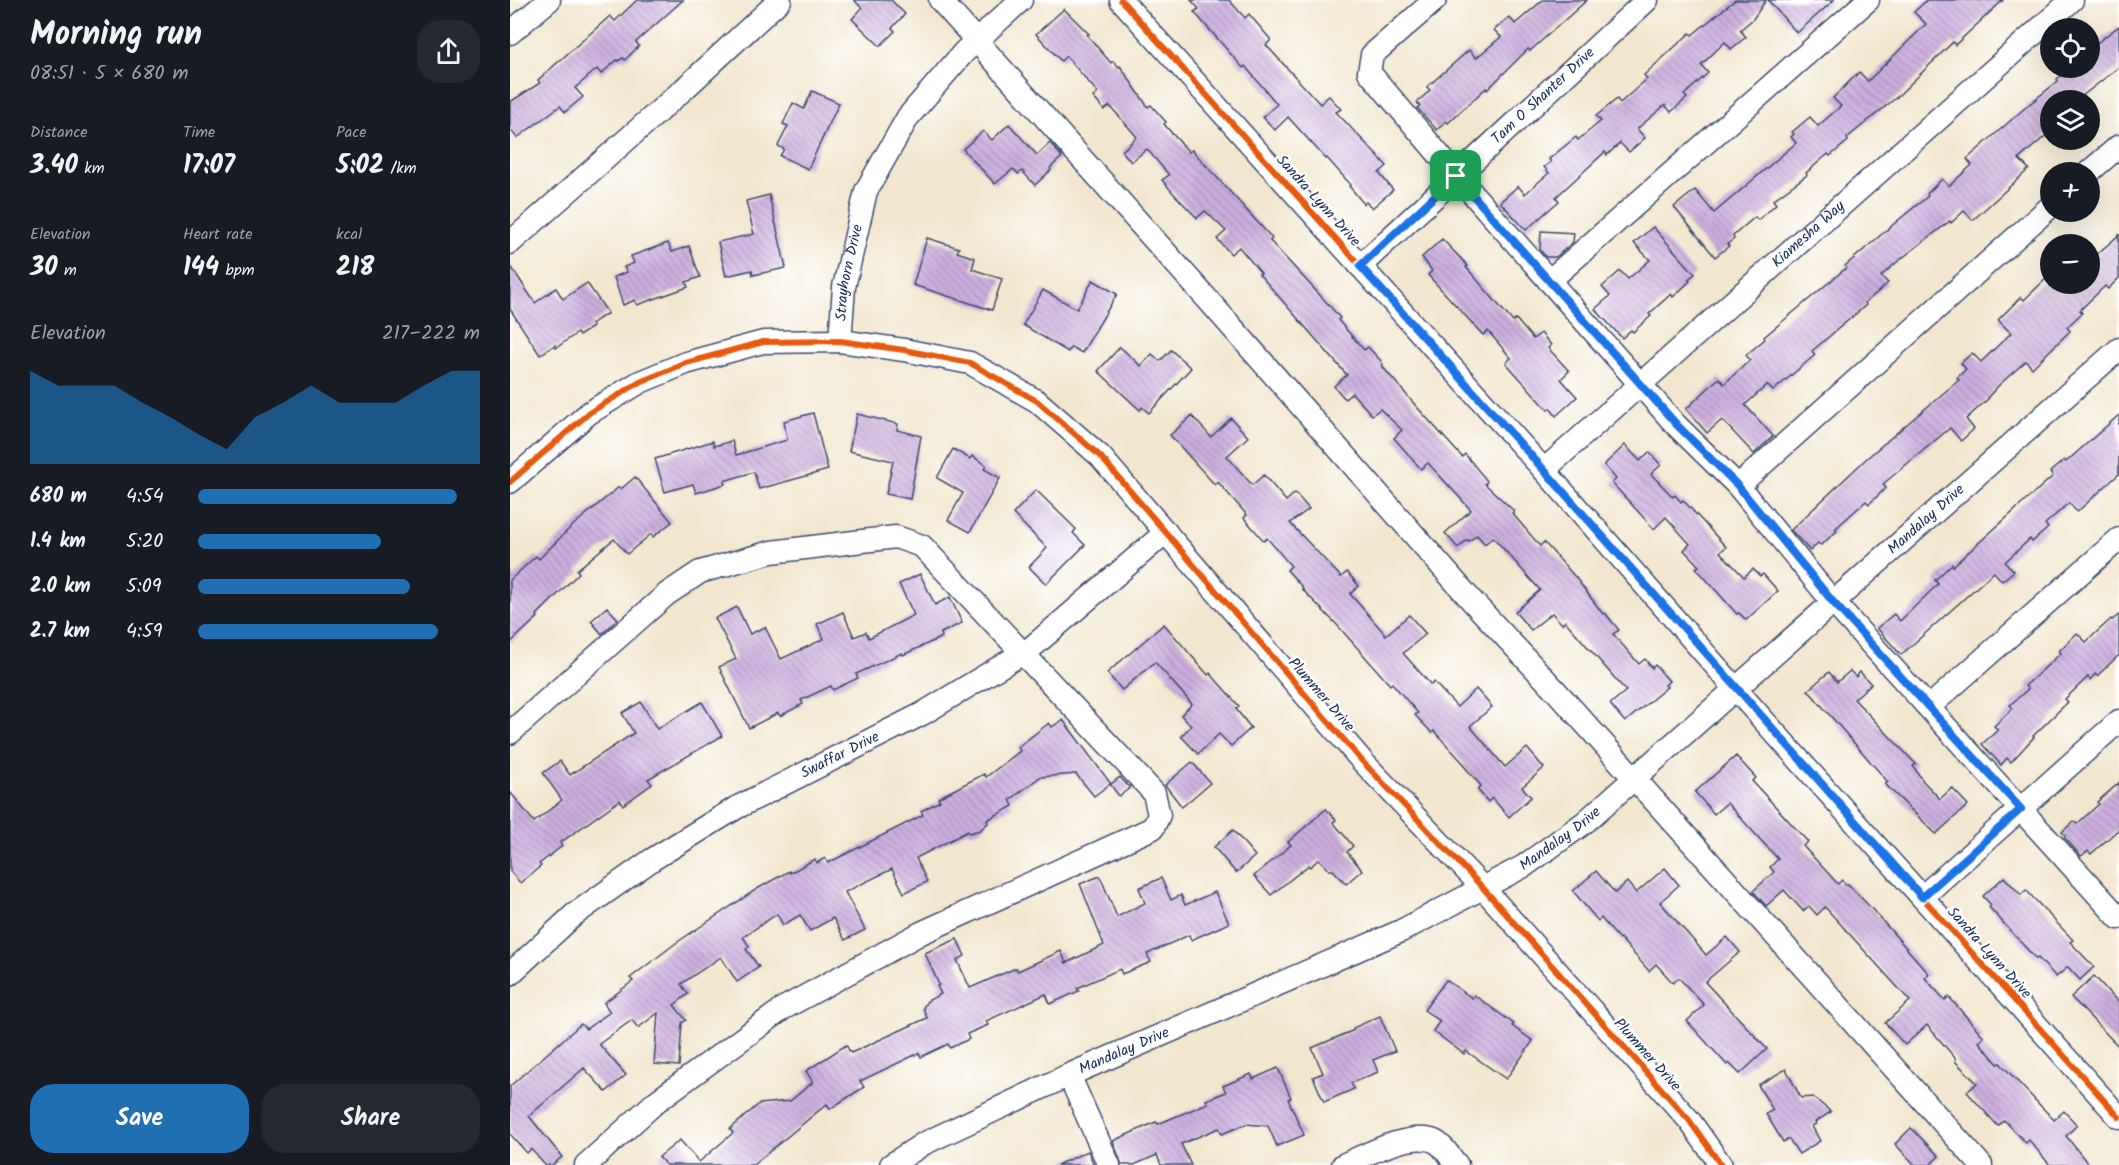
<!DOCTYPE html>
<meta charset="utf-8">
<style>
body{margin:0;font-family:Kalam,sans-serif;background:#242831;color:#f1f3f6;height:100vh;display:flex;flex-direction:column;font-size:22px;white-space:nowrap}
*{box-sizing:border-box;margin:0}
p{font-size:20px;color:#9ea1a6}
.icon{flex:none;width:33px;height:33px;fill:none;stroke:currentColor;stroke-width:2;stroke-linecap:round;stroke-linejoin:round}
.map{position:relative;flex:1;overflow:hidden}
.details{display:flex;flex-direction:column;background:#171b24;width:510px}
.details>*{flex:none}
.tools{position:absolute;left:1530px;top:18px;display:grid;gap:12px}
.tools a{display:grid;place-items:center;width:60px;height:60px;border-radius:50%;background:#171b24;box-shadow:0 6px 24px #0002;font-size:30px}
.pin{position:absolute;display:grid;place-items:center;width:51px;height:51px;color:#fff;margin:-26px;border-radius:12px;box-shadow:0 3px 9px #0006}
.round{display:grid;place-items:center;flex:none;width:63px;height:63px;border-radius:24px;background:#242831}
.summary{display:flex;align-items:center;justify-content:space-between;height:102px;padding:0 30px}
h1{font-size:33px;font-weight:600;line-height:45px}
.metrics{display:grid;grid-template-columns:repeat(3,1fr);gap:9px;height:102px;padding:6px 30px}
.metrics div{display:grid;align-content:center}
.metrics b{font-size:26px;font-weight:600}
.metrics small{font-size:16px;font-weight:400}
.metrics p{font-size:16px}
.chart{height:168px;padding:12px 30px}
.chart p{display:flex;justify-content:space-between}
.chart svg{width:100%;height:108px;margin-top:6px;fill:#1f6fb2;opacity:.7}
.button{display:flex;gap:12px;margin-top:auto;padding:12px 30px}
.button a{flex:1;height:69px;border-radius:24px;background:#1f6fb2;color:#fff;font-size:24px;font-weight:600;line-height:69px;text-align:center}
.button a+a{background:#242831;color:#f1f3f6}
ul{padding:0 30px;list-style:none;font-size:20px}
li{display:grid;grid-template-columns:96px 72px 1fr;align-items:center;height:45px}
li i{height:15px;border-radius:8px;background:#1f6fb2}
main{display:flex;flex:1;min-height:0}
.map>svg:first-child{display:block}
.building{fill:url(#building-back-hatch)}
.lines{fill:none;stroke-linecap:round;stroke-linejoin:round}
.minor-casing{stroke:#3b4a6f;stroke-width:25}
.minor{stroke:#fff;stroke-width:22}
.cycleway-casing{stroke:#fff;stroke-width:10}
.cycleway{stroke:#e8590c;stroke-width:6}
.route-casing{stroke:#fff;stroke-width:12}
.route{stroke:#1a73e8;stroke-width:8}
.labels{text-anchor:middle;dominant-baseline:central;stroke-width:5;stroke-linejoin:round;paint-order:stroke}
.street-label{font-size:15px;fill:#1b2f5e;stroke:#fff}
</style>
<main>
<section class="details">
<div class="summary"><div><h1>Morning run</h1><p>08:51 · 5 × 680 m</p></div><a class="round"><svg class="icon" aria-label="share" viewBox="0 0 24 24"><path d="M12 15V3M7 8l5-5 5 5M5 13v7h14v-7"/></svg></a></div>
<div class="metrics">
<div><p>Distance</p><b>3.40<small> km</small></b></div>
<div><p>Time</p><b>17:07</b></div>
<div><p>Pace</p><b>5:02<small> /km</small></b></div>
</div>
<div class="metrics">
<div><p>Elevation</p><b>30<small> m</small></b></div>
<div><p>Heart rate</p><b>144<small> bpm</small></b></div>
<div><p>kcal</p><b>218</b></div>
</div>
<div class="chart"><p><span>Elevation</span>217–222 m</p>
<svg viewBox="0 0 160 44" preserveAspectRatio="none"><path d="M0 44V6L10 12L20 12L30 12L40 19L50 25L60 32L70 38L80 25L90 19L100 12L110 19L120 19L130 19L140 12L150 6L160 6V44z"/></svg>
</div>
<ul>
<li><b>680 m</b>4:54<i style="width:92%"></i></li>
<li><b>1.4 km</b>5:20<i style="width:65%"></i></li>
<li><b>2.0 km</b>5:09<i style="width:75%"></i></li>
<li><b>2.7 km</b>4:59<i style="width:85%"></i></li>
</ul>
<div class="button"><a>Save</a><a>Share</a></div>
</section>
<div class="map">
<svg width="1609" height="1165" viewBox="0 0 1609 1165">
<defs>
<pattern id="building-back-hatch" width="6" height="6" patternUnits="userSpaceOnUse" patternTransform="scale(1.5)"><rect width="6" height="6" fill="#ceafdf"/><path d="M-1 5l2 2M0 0l6 6M5-1l2 2" fill="none" stroke="#a68fb8"/></pattern>
</defs>
<rect width="100%" height="100%" fill="#fff"/>
<filter id="ink" filterUnits="userSpaceOnUse"><feTurbulence type="fractalNoise" baseFrequency=".0167" numOctaves="2"/><feDisplacementMap in="SourceGraphic" scale="12" xChannelSelector="R" yChannelSelector="G"/><feConvolveMatrix kernelMatrix="1 2 1 2 8 2 1 2 1" color-interpolation-filters="sRGB"/></filter>
<filter id="wash" filterUnits="userSpaceOnUse"><feTurbulence type="fractalNoise" baseFrequency=".008" numOctaves="4" result="noise"/><feDisplacementMap in="SourceGraphic" scale="24" xChannelSelector="R" yChannelSelector="G"/><feGaussianBlur stdDeviation="1.35" result="paint"/><feColorMatrix in="noise" values="0 0 0 0 0 0 0 0 0 0 0 0 0 0 0 0 0 1.4 0 .05"/><feComposite in="paint" operator="in"/></filter>
<g filter="url(#wash)">
<rect width="100%" height="100%" fill="#f2e6ce"/>
<g id="blocks">
<g class="building">
<path d="M127,0h46l-47,42 3,4 -14,14 -2,-2 -5,3 -1,-1 -16,14 -4,-5 -22,19 8,9 -18,15 -5,-6 -43,32 -7,-9v-27l30,-19 -2,-3 72,-64 5,5z"/>
<path d="M344,0h37l14,14 -13,14 3,3 -15,15 -28,-27 10,-11z"/>
<path d="M681,0h38l16,18 4,-4 22,26 -5,5 54,59 9,-8 12,13 -5,3 51,54 -8,7 14,17 -21,18 -6,-6 -2,2 -15,-18 2,-1 -24,-27 -1,1 -38,-42 -13,13 -12,-13 14,-13 -32,-38 -2,2 -49,-56 5,-3z"/>
<path d="M1033,0h44l-57,51 -2,-2 -41,41 -1,-2 -38,35 -2,-2 -9,9 -20,-22 3,-2 -3,-3 13,-13 -3,-3 42,-37 7,8 25,-21 -7,-7 15,-13 6,7z"/>
<path d="M1225,0h31l-13,19 -13,11 6,7 -15,12 -6,-7 -24,23 7,8 -24,22 3,3 -16,14 -6,-7 -28,24 8,9 -16,14 -9,-9 -13,12 -2,-3 -49,45 3,4 -33,29 -26,-28 18,-16 7,8 24,-21 -5,-6 7,-5 -2,-3 27,-22 2,3 23,-19 -5,-5 21,-17 3,4 27,-24 -3,-4 46,-42 2,2z"/>
<path d="M1258,0h66l-37,33z"/>
<path d="M1417,0h76l-48,45 -2,-3 -56,55 -50,41 1,3 -18,15 -2,-2 -22,19 1,2 -34,25 3,4 -18,16 -3,-3 -22,19 1,3 -7,5 2,2 -14,11 -41,-50 21,-17 19,23 82,-70 -5,-6 3,-3 -2,-2 18,-15 8,9 23,-20 -8,-8 26,-26 9,9 58,-57 -12,-12z"/>
<path d="M554,9l25,25 -2,1 24,28 2,-2 6,6 1,-1 28,41 3,-2 15,17 -2,2 5,6 20,22 3,-2 80,88 -2,3 59,64 11,13 -2,2 26,30 4,-3 13,14 2,4 -1,1 34,40 46,51 3,-3 22,27 -2,3 29,27 -2,2 28,33 4,-4 32,36 27,36 2,-1 14,17 -6,4 26,30 6,-5 7,9 3,-3 14,16 -4,4 2,2 -42,35 -15,-18 16,-13 -61,-70 -3,3 -10,-11 -21,17 -16,-18 25,-22 -47,-53 -8,7 -8,-9 -8,6 -2,-1 -9,8 -13,-15 26,-23 -43,-47 -7,6 -27,-31 8,-8 -22,-21 -8,6 -20,-22 -7,6 -11,-13 13,-11 -88,-101 2,-1 -22,-26 -8,7 -14,-15 9,-8 -21,-20 -8,7 -23,-24 -12,-14 7,-5 -22,-26 -16,13 -9,-11 15,-14 -27,-31 -6,4 -11,-13 5,-4 -32,-37 -5,5 -25,-27z"/>
<path d="M1609,26v41l-42,33h-27v32l-31,27 10,10 -56,51 -9,-9 -13,12 -1,-2 -53,41 -16,14 7,7 -23,20 1,2 -54,46 3,4 -42,36 -6,-6 -22,20 28,31 -19,18 -32,-34 -15,13 -21,-24 33,-31 5,6 26,-24 -4,-5 19,-16 -1,-2 82,-69 -1,-2 51,-44 32,-26 -1,-2 15,-15 7,7 23,-21 -5,-6 60,-53 31,-25 -1,-2 15,-11h18v-13l6,-6 -3,-3z"/>
<path d="M302,91l27,12 -31,66 -28,-13 4,-7 -6,-3 10,-20 -5,-2 10,-21 11,6z"/>
<path d="M499,124l28,31 13,-12 12,14 -12,11 1,2 -16,15 -13,-14 -4,3 -5,-5 -18,15 -32,-35 20,-18 9,9z"/>
<path d="M259,195l17,73 -33,7 -1,-5 -26,6 -8,-34 36,-8 -8,-33z"/>
<path d="M1143,227l42,47 -7,5 2,2 -17,16 -2,-3 -22,20 2,2 -18,16 -2,-2 -9,8 -27,-29 15,-13 -8,-9 18,-16 8,8 22,-19 -16,-17z"/>
<path d="M1031,231l33,2 -1,9 -17,15h-10l-6,-7z"/>
<path d="M1609,235v43l-11,11 -3,-3 -25,24 2,3 -15,14 3,4 -38,37 -6,-7 -26,23 -12,13 1,1 -23,21 8,10 -13,12 -11,-13 -67,56 3,4 -17,16 -3,-3 -31,28 2,2 -16,14 -3,-2 -8,8 -19,-21 76,-72 92,-78 -2,-2 9,-9 -5,-6 11,-10 9,9 30,-29 -13,-13 23,-23 3,3 24,-23 2,7h40v-24z"/>
<path d="M417,238l32,10 -2,4 18,6 -3,11 30,10 -10,31 -79,-25z"/>
<path d="M932,239l26,27 -2,1 47,55 3,-3 17,20 8,-6 10,12 -3,3 21,23 -8,8 16,18 -21,19 -6,-8 -2,2 -42,-47 5,-5 -23,-27 -5,4 -55,-60 4,-4 -10,-14z"/>
<path d="M158,243l4,9 17,-6 11,31 -14,5 2,5 -51,18 -2,-5 -12,5 -9,-28 13,-5 -3,-5 10,-4 -3,-7z"/>
<path d="M0,265l25,38 21,-15 7,11 24,-16 21,30 -17,11 2,3 -14,9 -2,-3 -21,15 -1,-3 -15,10 -30,-46z"/>
<path d="M583,280l24,14 -35,59 -11,-6 -3,5 -45,-27 20,-35 34,19z"/>
<path d="M610,347l21,19 11,-12 8,7 11,-11 20,18 -42,45 -7,-6 -2,3 -42,-39z"/>
<path d="M303,413l15,57 -69,19 -5,-17 -30,9 1,3 -29,9 -3,-9 -28,8 -10,-33 58,-18 1,5 18,-5 4,14 51,-15 -3,-19z"/>
<path d="M347,414l41,10 -1,6 24,6 -11,63 -24,-5 7,-33 -44,-10z"/>
<path d="M1609,415v59l-42,38 -8,-9 -24,21 3,4 -16,14 -2,-3 -25,23 9,9 -12,10 -8,-9 -93,83 -24,-27 17,-14 6,7 38,-37 -3,-4 17,-16 1,2 100,-90 -3,-4 14,-12 2,2z"/>
<path d="M682,416l19,21 20,-19 17,19 -21,19 25,29 12,-10 22,26 9,-8 14,16 -19,14 51,54 6,-5 12,14 -9,8 36,41 23,-20 17,19 -23,19 28,32 3,-3 23,25 19,-18 16,18 -22,19 35,41 22,-19 17,20 -22,19 9,10 -22,20 -17,-19 -4,4 -11,-13 4,-3 -17,-20 1,-1 -31,-34 -2,2 -17,-18 3,-2 -26,-30 -2,2 -52,-59 -36,-37 1,-1 -16,-18 4,-4 -24,-28 -3,3 -20,-23 3,-3 -29,-33 -3,3 -45,-50z"/>
<path d="M1115,445l15,16 9,-9 12,13 -10,9 22,23 2,-2 6,7 2,-2 43,47 -6,5 24,25 9,-8 7,7 3,-2 15,17 -32,29 -7,-7 -2,1 -41,-46 3,-2 -15,-16 6,-6 -24,-27 -12,12 -42,-46 4,-4 -12,-14z"/>
<path d="M443,449l17,10 2,-3 14,9 -2,4 16,9 -30,54 -22,-12 15,-27 -26,-15z"/>
<path d="M125,477l37,45 -19,15 -2,-3 -24,20 -13,-15 -37,31 2,3 -42,42 1,2 -28,26v-63l26,-24 3,3 32,-32 48,-40 2,2z"/>
<path d="M526,490l40,39 -3,4 12,12 -39,39 -17,-17 18,-19 -34,-34z"/>
<path d="M410,574l15,31 15,-8 12,26 -21,10 1,4 -39,18 -1,-2 -46,21 2,4 -25,12 -2,-4 -30,14 2,4 -23,12 -2,-3 -29,15 -30,-61 17,-8 -21,-41 22,-11 13,27 15,-7 16,32 43,-20 -7,-15 26,-12 11,25 12,-5 3,6 45,-23 -15,-31z"/>
<path d="M97,607l11,12 -16,15 -11,-13z"/>
<path d="M1609,615v40l-22,21 -2,-2 -5,6 -2,-3 -23,22 3,3 -35,34 1,1 -23,25 -4,-4 -6,7 -19,-21 16,-14 -4,-4 19,-18 -3,-3 18,-16 -3,-3 36,-33 -2,-2 18,-18 9,9 25,-23 1,1z"/>
<path d="M654,624l44,51 2,-2 29,33 -3,3 15,19 -20,18 -12,-12 -21,20 -17,-18 10,-10 -10,-11 11,-11 -37,-42 -33,28 -15,-17z"/>
<path d="M1340,671l6,6 4,-5 11,12 -17,15 62,65 -3,2 10,15 17,18 12,-11 16,17 -32,29 -51,-50 3,-2 -80,-92 21,-18 8,10z"/>
<path d="M131,702l16,27 45,-27 20,34 -74,43 4,5 -29,21 -3,-5 -60,43 2,3 -23,18 2,2 -21,17 -10,-12v-79l24,30 28,-22 -19,-27 17,-12 10,14 64,-42 -12,-20z"/>
<path d="M553,720l48,64 9,-7 10,11 -11,8 -9,-12 -16,12 -18,-22 -36,3 -30,23 3,6 -26,14 1,3 -8,7 -11,3 -1,-2 -52,27 11,24 -23,11 -12,-24 -47,23 20,38 -20,10 -12,-22 -23,13 -10,-16 -17,10 -6,-11 -34,23 6,9 -3,3 13,18 -22,15 -16,-25 -40,27 7,10 -14,11 12,15 -4,3 -3,43 -25,-2 4,-51 -20,15 -6,-8 -33,24 27,31 -20,17 -22,-24 -55,48 33,41 -10,8h-7l-14,-16 -4,4 -17,-19v-48l71,-62 5,5 24,-17 -6,-9 29,-22 -3,-3 46,-35 81,-54 32,-18 1,2 25,-14 2,4 8,-5 3,5 95,-48 -2,-4 19,-10 -2,-3 46,-24 2,3 34,-26 -2,-4 31,-24 3,4z"/>
<path d="M1226,756l20,22 -4,3 56,61 -5,4 35,38 4,-4 4,5 2,-1 25,26 56,64 -4,4 20,22 4,-3 35,40 -5,5 19,22 2,-1 54,57 10,-9 13,14 -11,11 23,29h-39l-21,-25 -3,3 -22,-23 -6,6 -31,-34 10,-9 -22,-22 1,-2 -29,-34 -22,20 -20,-22 25,-22 -85,-94 -8,8 -8,-9 -6,5 -19,-21 -18,16 -13,-15 21,-19 -4,-5 8,-8 -51,-56 -13,11 -19,-22z"/>
<path d="M682,762l18,21 -28,24 -17,-22z"/>
<path d="M1609,783v46l-28,25 -3,-3 -7,5 -17,-19 1,-2 -3,-3 12,-11 3,3 22,-20 -2,-2z"/>
<path d="M816,809l10,11 -3,2 20,24 -6,6 15,18 -16,14 -13,-14h-4l-10,-11 -9,8 -1,-2 -38,30 -17,-19 37,-31 -3,-3z"/>
<path d="M723,830l22,26 -19,17 -22,-26z"/>
<path d="M1155,868l14,17 -19,17 46,53 21,-18 13,15 -35,30 62,67 -27,25 -11,-11 -2,2 -40,-44 17,-16 -25,-27 -6,5 -17,-19 -7,7 -29,-33 -1,1 -18,-21 -3,3 -25,-30 23,-20 19,22 12,-11 9,11z"/>
<path d="M590,876l17,41 28,-14 -6,-15 22,-10 10,22 10,-5 4,10 30,-13 14,31 -38,17 -2,-5 -42,19 4,8 -29,12 -2,-5 -43,19 2,3 -29,13 -4,-10 -60,27 2,4 -21,9 2,5 -19,9 -2,-4 -27,13 -2,-4 -59,28 4,6 -34,22 -3,-5 -74,61h-87l-7,-8 21,-17 19,22 34,-29 -3,-4 29,-25 31,-3 23,-19 -7,-11 40,-26 5,8 76,-35 -4,-10 4,-7 14,-7 -4,-8 2,-1 -14,-32 32,-14 8,17 -8,4 13,28 46,-20 2,3 43,-20 5,12 38,-18 -24,-61z"/>
<path d="M1494,877l17,18 5,-5 47,50 -3,2 24,25 -14,13 -12,-13 -12,10 -18,-19 -2,1 -47,-52 2,-2 -8,-9z"/>
<path d="M1584,976l25,27v44l-48,-50z"/>
<path d="M936,980l26,18 2,-3 40,29 -2,2 21,15 -27,38 -40,-28 -2,3 -31,-23 7,-10 -16,-11z"/>
<path d="M870,1016l15,35 -22,9 5,12 -27,11 3,6 -30,13 -11,-25 10,-4 -11,-25 42,-18 -1,-2z"/>
<path d="M768,1068l13,30 -3,1 16,36 -27,11 -9,-20 -22,-2 -24,10 -3,-6 -38,16 10,21h-30l-4,-10 -23,10h-12l-9,-24 43,-19 2,2 50,-21 -2,-3 20,-8 -3,-6 28,-12 2,5z"/>
<path d="M1276,1069l15,29 12,-1 18,15 -16,10 1,2 -4,2 8,15 -21,13 -10,-15 -6,3 -17,-28 7,-4 -15,-25z"/>
<path d="M1401,1128l28,28 -9,9h-15l-20,-21z"/>
<path d="M578,1151l6,14h-37z"/>
</g>
</g>
</g>
<g filter="url(#ink)">
<use href="#blocks" fill-opacity="0" stroke="#3b4a6f" stroke-width="1.5"/>
<g class="lines">
<defs>
<g id="minor">
<path d="M430,0l269,301 264,301 83,89 425,474"/>
<path d="M611,0l423,470 205,234 370,413"/>
<path d="M925,0l-63,55 -3,17 88,104 219,249 62,61 95,116 286,316"/>
<path d="M0,33l39,-33"/>
<path d="M1579,172l30,-26"/>
<path d="M0,243l174,-154 96,-89"/>
<path id="s1" d="M850,266l287,-266"/>
<path d="M1039,281l319,-281"/>
<path id="s2" d="M330,341l4,-54 22,-96 42,-74 56,-65 57,-52"/>
<path id="s3" d="M1034,470l528,-470"/>
<path d="M0,482l79,-69 51,-31 46,-19 77,-21 77,-1 64,9 66,13 67,38 63,55 263,306 120,126 206,232 32,45"/>
<path d="M1228,486l312,-279"/>
<path d="M1419,707l190,-168"/>
<path d="M0,733l157,-139 33,-22 71,-20 125,-15 26,9 232,247 5,22 -6,13 -232,105 -137,75 -127,93 -71,64"/>
<path d="M1412,897l197,-176"/>
<path id="s4" d="M0,974l65,-60 78,-55 83,-51 186,-94 109,-66 135,-116"/>
<path d="M559,1075l40,90"/>
<path id="s5" d="M381,1165l32,-21 146,-69 332,-144 123,-65 60,-43 535,-474"/>
<path d="M833,1165c23,-10 67,-34 91,-24 8,3 17,17 23,24"/>
</g>
</defs>
<use href="#minor" class="minor-casing"/>
<use href="#minor" class="minor"/>
<defs>
<g id="cycleway">
<path d="M611,0l423,470 205,234 370,413"/>
<path d="M0,482l79,-69 51,-31 46,-19 77,-21 77,-1 64,9 66,13 67,38 63,55 263,306 120,126 206,232 32,45"/>
</g>
</defs>
<use href="#cycleway" class="cycleway-casing"/>
<use href="#cycleway" class="cycleway"/>
</g>
</g>
<g class="lines" filter="url(#ink)">
<defs>
<path id="route" d="M946,176l221,249 61,61 95,116 188,207 -99,88 -378,-427 -184,-204z"/>
</defs>
<use href="#route" class="route-casing"/>
<use href="#route" class="route"/>
</g>
<g class="labels">
<g class="street-label">
<text stroke="none"><textPath href="#s1" startOffset="250">Tam O Shanter Drive</textPath></text>
<text transform="translate(808 201) rotate(48)">Sandra Lynn Drive</text>
<text stroke="none"><textPath href="#s3" startOffset="354">Kiamesha Way</textPath></text>
<text stroke="none"><textPath href="#s2" startOffset="69">Strayhorn Drive</textPath></text>
<text stroke="none"><textPath href="#s5" startOffset="1232">Mandalay Drive</textPath></text>
<text transform="translate(811 695) rotate(49)">Plummer Drive</text>
<text stroke="none"><textPath href="#s4" startOffset="398">Swaffar Drive</textPath></text>
<text stroke="none"><textPath href="#s5" startOffset="746">Mandalay Drive</textPath></text>
<text transform="translate(1479 953) rotate(48)">Sandra Lynn Drive</text>
<text stroke="none"><textPath href="#s5" startOffset="260">Mandalay Drive</textPath></text>
<text transform="translate(1137 1055) rotate(48)">Plummer Drive</text>
</g>
</g>
</svg>
<div class="tools">
<a><svg class="icon" aria-label="locate" viewBox="0 0 24 24"><circle cx="12" cy="12" r="6"/><path d="M12 2v4M12 18v4M2 12h4M18 12h4"/></svg></a>
<a><svg class="icon" aria-label="layers" viewBox="0 0 24 24"><path d="M12 4l9 5-9 5-9-5zM3 14l9 5 9-5"/></svg></a>
<a>+</a>
<a>−</a>
</div>
<div class="pin" style="left:946px;top:176px;background:#1e9e55"><svg class="icon" aria-label="arrive" viewBox="0 0 24 24"><path d="M6 21V4h12l-3 4 3 4H6"/></svg></div>
</div>
</main>
